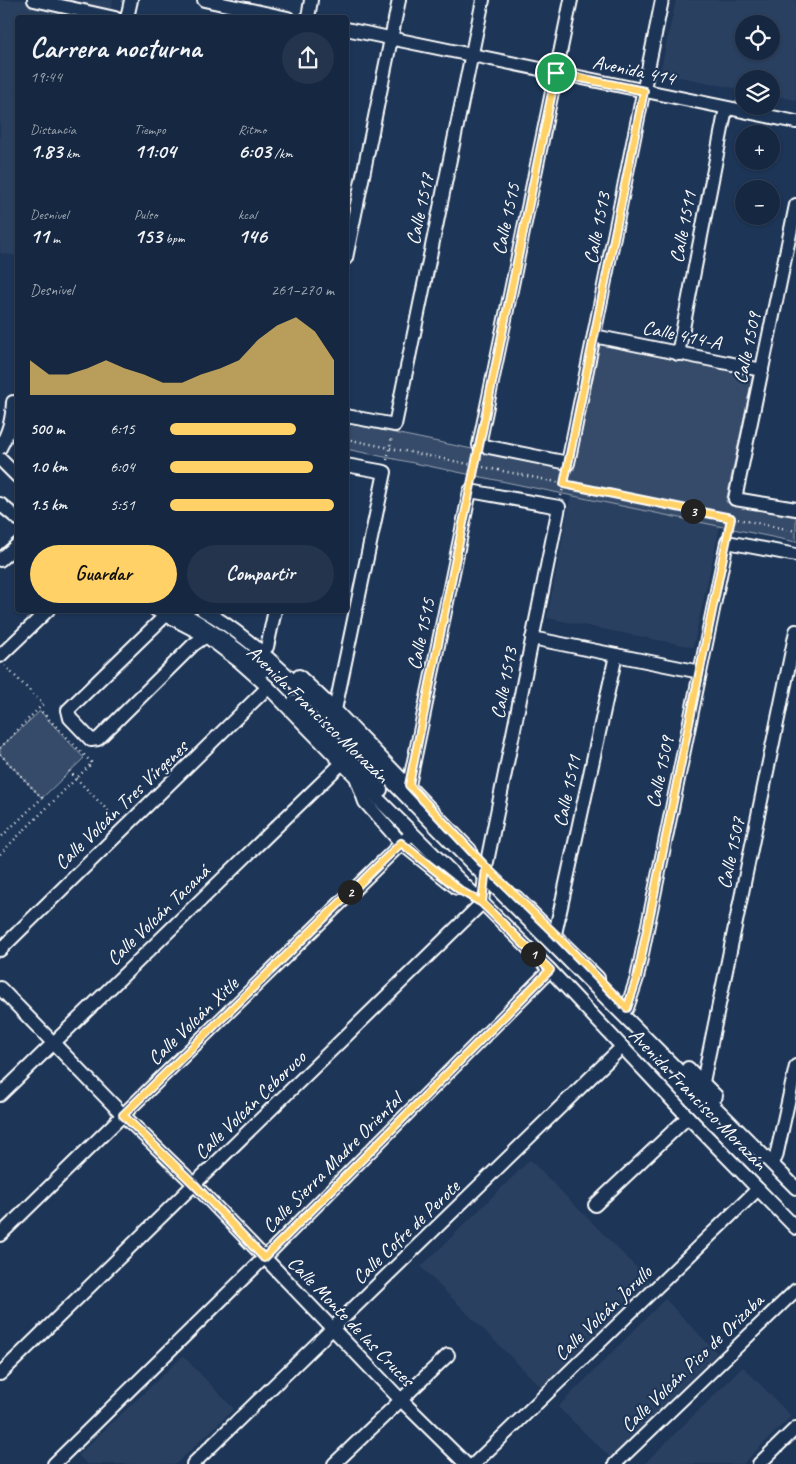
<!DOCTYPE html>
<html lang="es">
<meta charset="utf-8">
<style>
body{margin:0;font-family:Caveat,sans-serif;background:#23344c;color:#f1f3f6;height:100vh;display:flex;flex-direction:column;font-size:19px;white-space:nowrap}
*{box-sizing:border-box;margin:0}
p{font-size:16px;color:#9ea6b1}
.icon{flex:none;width:28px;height:28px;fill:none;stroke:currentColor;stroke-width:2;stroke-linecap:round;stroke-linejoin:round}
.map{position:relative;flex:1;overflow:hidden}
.sheet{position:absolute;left:15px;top:15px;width:334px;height:598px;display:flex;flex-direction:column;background:#162841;border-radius:5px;box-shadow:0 1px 4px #0004,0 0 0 1px #35445a}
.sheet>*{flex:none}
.buttons{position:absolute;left:735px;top:15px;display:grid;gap:10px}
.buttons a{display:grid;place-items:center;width:45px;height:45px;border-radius:50%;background:#162841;box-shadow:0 1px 4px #0004,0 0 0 1px #35445a;font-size:25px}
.pin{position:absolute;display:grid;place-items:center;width:42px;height:42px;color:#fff;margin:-21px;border:2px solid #fff;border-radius:50%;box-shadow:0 1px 5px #0007}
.km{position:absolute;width:25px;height:25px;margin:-12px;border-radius:50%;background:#222;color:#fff;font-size:14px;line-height:25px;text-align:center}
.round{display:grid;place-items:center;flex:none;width:52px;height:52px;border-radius:26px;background:#23344c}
.overview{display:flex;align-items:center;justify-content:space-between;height:85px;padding:0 15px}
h1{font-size:28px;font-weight:700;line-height:38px}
.figures{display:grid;grid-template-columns:repeat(3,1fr);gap:8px;height:85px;padding:5px 15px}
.figures div{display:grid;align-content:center}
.figures b{font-size:21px;font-weight:700}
.figures small{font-size:14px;font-weight:400}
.figures p{font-size:14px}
.chart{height:140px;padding:10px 15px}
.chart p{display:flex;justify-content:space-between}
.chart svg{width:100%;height:90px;margin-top:5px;fill:#ffd166;opacity:.7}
.cta{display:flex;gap:10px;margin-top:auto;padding:10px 15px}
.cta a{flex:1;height:58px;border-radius:30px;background:#ffd166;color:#111;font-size:20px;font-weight:700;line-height:58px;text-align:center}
.cta a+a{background:#23344c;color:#f1f3f6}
ul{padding:0 15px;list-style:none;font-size:16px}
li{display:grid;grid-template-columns:80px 60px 1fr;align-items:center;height:38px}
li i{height:12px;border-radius:6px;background:#ffd166}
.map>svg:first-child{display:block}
.built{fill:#2a4161;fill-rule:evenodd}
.green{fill:#364b69;stroke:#9aa5b4}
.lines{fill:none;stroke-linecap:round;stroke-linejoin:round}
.minor-casing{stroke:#fff;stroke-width:16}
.path{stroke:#fff;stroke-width:2.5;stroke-dasharray:1 4;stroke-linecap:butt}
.minor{stroke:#1d3557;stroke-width:12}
.route-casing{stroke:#fff;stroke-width:10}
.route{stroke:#ffd166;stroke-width:6}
.labels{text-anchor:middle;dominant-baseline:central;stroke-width:4.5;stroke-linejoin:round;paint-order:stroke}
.street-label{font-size:20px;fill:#fff;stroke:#1d3557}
</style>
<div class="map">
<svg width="796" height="1464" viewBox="0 0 796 1464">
<rect width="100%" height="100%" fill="#1d3557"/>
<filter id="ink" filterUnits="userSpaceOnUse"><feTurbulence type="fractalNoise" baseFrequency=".02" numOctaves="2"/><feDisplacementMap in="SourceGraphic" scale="10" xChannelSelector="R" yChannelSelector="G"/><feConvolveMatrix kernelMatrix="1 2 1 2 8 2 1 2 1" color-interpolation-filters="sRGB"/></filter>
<g filter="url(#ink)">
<g class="built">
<path d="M0,0h113l-3,17 -92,1 -1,238 -17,-3z"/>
<path d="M676,0h120v100l-25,-5v-16h-27v11l-84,-17zM744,24h27v27h-27z"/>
<path d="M571,495l149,31 -27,121 -146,-29z"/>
<path d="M530,1160l120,121 -109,106 -120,-120z"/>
<path d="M665,1299l52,54 -106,105 -53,-51z"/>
<path d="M183,1356l51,53 -58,55h-89l-9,-9z"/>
<path d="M743,1367l48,49 -48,48h-99z"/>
</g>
<g class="green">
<path d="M600,343l153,32 -27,127 70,15v25l-450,-93v-26l228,47z"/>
<path d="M40,711l44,47 -42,40 -42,-44v-6z"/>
</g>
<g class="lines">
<defs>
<g id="minor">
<path d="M34,0l81,18"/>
<path d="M204,0l84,18"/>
<path d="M571,0l-92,445 89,18 94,-463"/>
<path d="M127,18l4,-18"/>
<path d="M308,18l3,-18"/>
<path d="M346,29l450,93"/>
<path d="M796,205l-61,294 61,10"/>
<path d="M346,258l53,-258"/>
<path d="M594,336l168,34"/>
<path d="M678,354l48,-246"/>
<path d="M346,416l49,9 88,-425"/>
<path d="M0,448c9,-17 12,-27 13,-46"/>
<path d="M0,459l18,18"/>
<path d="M0,504l18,15"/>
<path d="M0,560l18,-16"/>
<path d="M156,610l50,26 34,26 28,25 74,76 208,207 138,147 108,111"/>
<path d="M178,610c31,18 59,37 85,61"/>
<path d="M203,610c32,18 58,41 85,66l197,201 311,311"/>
<path d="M166,615l-98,95 2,8 21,22 7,-1 95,-94 13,-9"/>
<path d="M532,638l168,34"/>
<path d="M267,647l8,-37"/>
<path d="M0,656l48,-46"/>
<path d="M299,676l36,34 135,140"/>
<path d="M294,701l87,89"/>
<path d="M335,710l50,-238 -39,-7"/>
<path d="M356,777l9,25 36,41 56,45"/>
<path d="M409,785l61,-294 89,16 -73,360 -4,36"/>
<path d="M516,897l82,81"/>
<path d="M555,934l61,-279"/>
<path d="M0,950l268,-263"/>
<path d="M0,988l123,127 72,70 205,214 66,65"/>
<path d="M627,1008l10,-30 90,-436 69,13"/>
<path d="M688,1068l28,28"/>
<path d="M703,1082l93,-451"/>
<path d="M0,1095l342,-332"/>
<path d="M776,1157l20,-91"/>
<path d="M595,1205l93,-88"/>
<path d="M0,1235l412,-402"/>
<path d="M0,1374l482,-471"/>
<path d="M54,1464l210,-206 286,-288"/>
<path d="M193,1464l429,-417"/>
<path d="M334,1464l114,-109"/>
<path d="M474,1464l284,-275"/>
<path d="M615,1464l181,-174"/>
<path d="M759,1464l37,-36"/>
</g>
</defs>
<use href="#minor" class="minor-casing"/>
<g class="path">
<path d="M346,439l450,92"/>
<path d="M387,460l5,-24"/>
<path d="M472,480l5,-24"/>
<path d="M561,496l5,-21"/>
<path d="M729,530l4,-19"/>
<path d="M0,748l43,-44 -38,-38"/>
<path d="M0,754l42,44 -42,40"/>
<path d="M69,771l48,49"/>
<path d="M0,854l92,-91 -53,-54"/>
</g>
<use href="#minor" class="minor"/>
</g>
</g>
<g class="lines" filter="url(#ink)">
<defs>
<path id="route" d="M556,73l-147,712 77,82 -4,36 68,67 -286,288 -69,-73 -72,-70 278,-272 60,48 21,12 4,-36 69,67 72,74 10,-30 94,-460 -167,-34 80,-393 -88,-18"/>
</defs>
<use href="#route" class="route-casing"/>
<use href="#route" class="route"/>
</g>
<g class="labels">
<g class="street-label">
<text transform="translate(634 70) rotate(12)">Avenida 414</text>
<text transform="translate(420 209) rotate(-78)">Calle 1517</text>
<text transform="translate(506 219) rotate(-78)">Calle 1515</text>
<text transform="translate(683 227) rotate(-79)">Calle 1511</text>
<text transform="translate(597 228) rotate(-79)">Calle 1513</text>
<text transform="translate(682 335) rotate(12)">Calle 414-A</text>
<text transform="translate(747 348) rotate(-78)">Calle 1509</text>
<text transform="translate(421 634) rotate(-78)">Calle 1515</text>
<text transform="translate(504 683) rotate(-79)">Calle 1513</text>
<text transform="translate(318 714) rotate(44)">Avenida Francisco Morazán</text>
<text transform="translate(660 772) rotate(-78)">Calle 1509</text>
<text transform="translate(567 791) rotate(-78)">Calle 1511</text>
<text transform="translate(121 805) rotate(-44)">Calle Volcán Tres Vírgenes</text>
<text transform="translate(731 853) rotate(-78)">Calle 1507</text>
<text transform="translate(158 915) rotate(-44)">Calle Volcán Tacaná</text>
<text transform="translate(193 1021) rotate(-44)">Calle Volcán Xitle</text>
<text transform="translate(698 1099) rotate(46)">Avenida Francisco Morazán</text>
<text transform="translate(250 1105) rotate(-44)">Calle Volcán Ceboruco</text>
<text transform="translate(332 1163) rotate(-45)">Calle Sierra Madre Oriental</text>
<text transform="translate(406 1232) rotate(-44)">Calle Cofre de Perote</text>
<text transform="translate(603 1313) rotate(-44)">Calle Volcán Jorullo</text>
<text transform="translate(351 1321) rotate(46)">Calle Monte de las Cruces</text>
<text transform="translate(692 1363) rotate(-44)">Calle Volcán Pico de Orizaba</text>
</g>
</g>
</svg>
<div class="buttons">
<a><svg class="icon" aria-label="locate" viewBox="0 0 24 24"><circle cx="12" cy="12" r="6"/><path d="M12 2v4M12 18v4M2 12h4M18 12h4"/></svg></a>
<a><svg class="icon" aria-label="layers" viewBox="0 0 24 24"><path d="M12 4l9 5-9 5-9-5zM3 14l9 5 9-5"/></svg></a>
<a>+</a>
<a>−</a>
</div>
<div class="pin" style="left:556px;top:73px;background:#1e9e55"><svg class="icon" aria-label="arrive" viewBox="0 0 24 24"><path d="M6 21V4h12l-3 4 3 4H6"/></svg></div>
<b class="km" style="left:533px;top:954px">1</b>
<b class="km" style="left:350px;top:892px">2</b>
<b class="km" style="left:693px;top:511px">3</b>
<section class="sheet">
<div class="overview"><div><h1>Carrera nocturna</h1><p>19:44</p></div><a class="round"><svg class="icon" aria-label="share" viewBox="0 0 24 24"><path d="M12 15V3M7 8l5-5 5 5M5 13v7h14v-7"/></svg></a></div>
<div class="figures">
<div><p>Distancia</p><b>1.83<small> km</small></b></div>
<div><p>Tiempo</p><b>11:04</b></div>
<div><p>Ritmo</p><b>6:03<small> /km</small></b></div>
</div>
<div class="figures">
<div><p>Desnivel</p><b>11<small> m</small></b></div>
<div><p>Pulso</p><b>153<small> bpm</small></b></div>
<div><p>kcal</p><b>146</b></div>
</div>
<div class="chart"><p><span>Desnivel</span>261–270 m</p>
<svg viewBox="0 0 160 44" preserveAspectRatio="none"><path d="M0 44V27L10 34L20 34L30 31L40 27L50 31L60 34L70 38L80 38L90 34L100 31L110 27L120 17L130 10L140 6L150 13L160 27V44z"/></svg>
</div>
<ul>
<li><b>500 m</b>6:15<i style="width:77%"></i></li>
<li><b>1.0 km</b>6:04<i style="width:87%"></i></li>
<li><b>1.5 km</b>5:51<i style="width:100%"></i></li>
</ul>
<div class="cta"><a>Guardar</a><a>Compartir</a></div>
</section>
</div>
